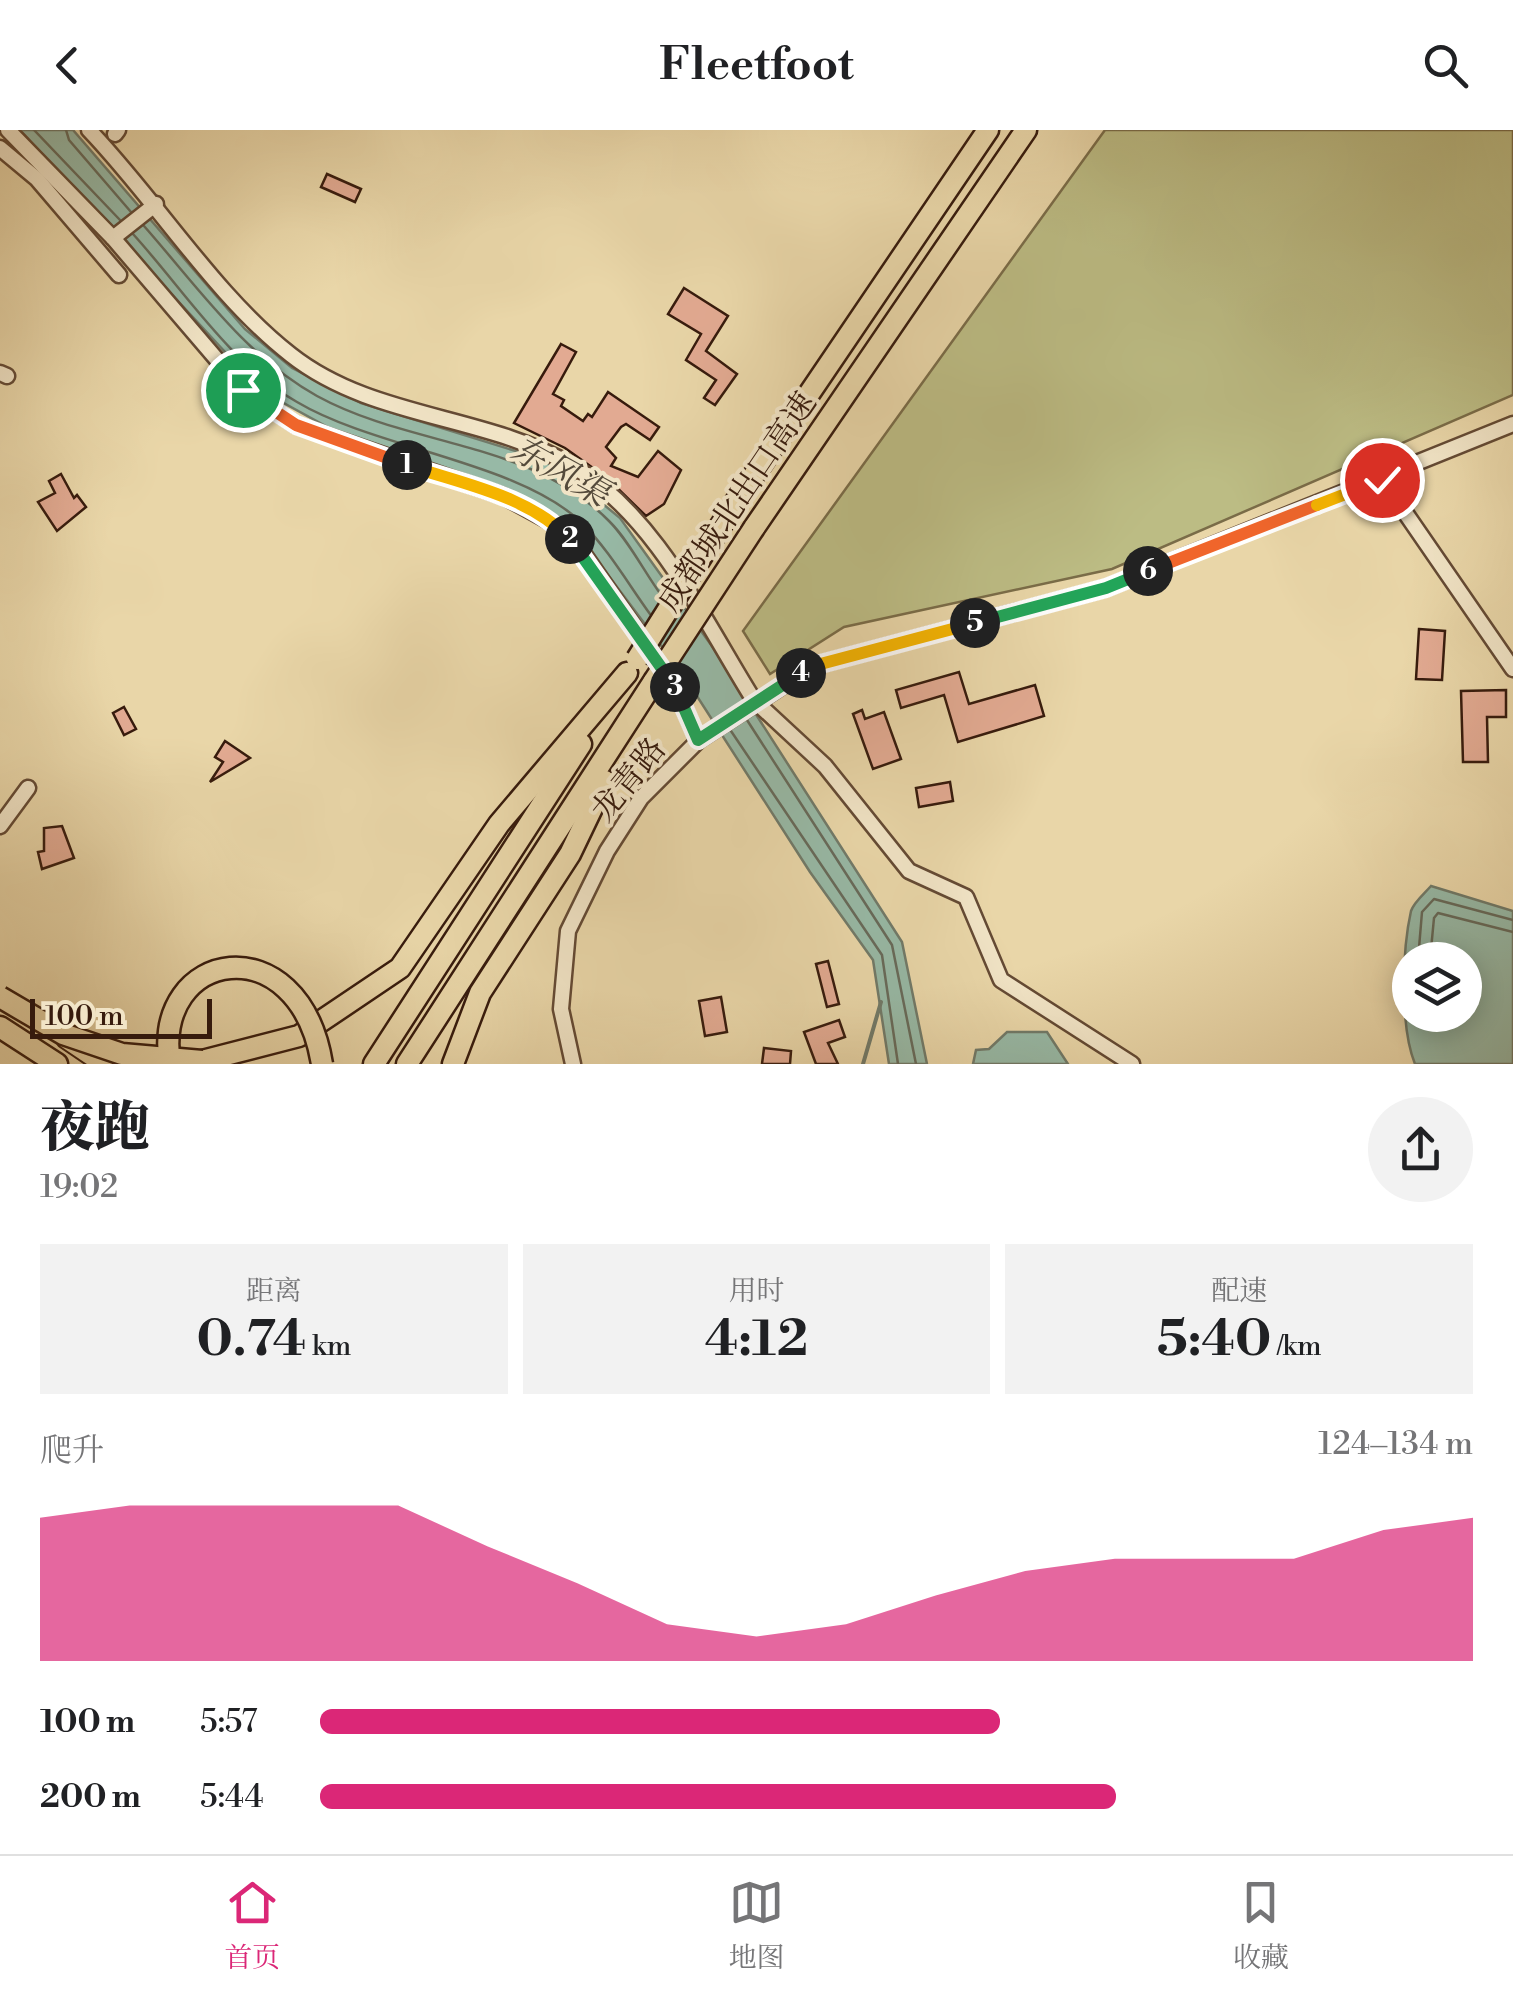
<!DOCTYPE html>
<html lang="zh">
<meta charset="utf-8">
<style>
body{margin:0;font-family:"Libre Bodoni","Noto Serif SC",serif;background:#f2f2f2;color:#202124;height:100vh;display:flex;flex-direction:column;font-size:38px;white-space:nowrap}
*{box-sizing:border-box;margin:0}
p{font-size:32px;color:#757577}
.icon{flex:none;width:55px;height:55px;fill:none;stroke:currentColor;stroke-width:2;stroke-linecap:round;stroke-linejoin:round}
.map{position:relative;height:934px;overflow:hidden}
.side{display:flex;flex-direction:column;background:#fff;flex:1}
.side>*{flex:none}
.controls{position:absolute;left:1392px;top:812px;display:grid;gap:20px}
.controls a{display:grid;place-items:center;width:90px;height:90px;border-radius:50%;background:#fff;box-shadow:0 5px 25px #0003;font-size:50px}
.scale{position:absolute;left:30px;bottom:25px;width:182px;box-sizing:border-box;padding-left:10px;border:5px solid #371b0d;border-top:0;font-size:28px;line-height:35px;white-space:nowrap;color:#371b0d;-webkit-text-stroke:8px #f1e4c6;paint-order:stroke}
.pin{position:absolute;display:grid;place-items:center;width:85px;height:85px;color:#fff;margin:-42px;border:5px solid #fff;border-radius:50%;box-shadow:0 2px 10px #0007}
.km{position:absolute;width:50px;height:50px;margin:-25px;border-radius:50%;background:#222;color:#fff;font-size:28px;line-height:50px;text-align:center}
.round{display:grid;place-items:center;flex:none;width:105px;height:105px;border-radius:52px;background:#f2f2f2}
.summary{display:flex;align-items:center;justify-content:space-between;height:170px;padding:0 40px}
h1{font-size:55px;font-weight:800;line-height:75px}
.stats{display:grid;grid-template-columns:repeat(3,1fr);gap:15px;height:170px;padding:10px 40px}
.stats div{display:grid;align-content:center;border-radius:0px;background:#f2f2f2;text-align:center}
.stats b{font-size:50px;font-weight:800}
.stats small{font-size:28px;font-weight:400}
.stats p{font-size:28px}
.chart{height:280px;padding:20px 40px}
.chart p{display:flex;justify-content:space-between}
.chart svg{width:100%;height:180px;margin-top:10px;fill:#db2777;opacity:.7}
ul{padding:0 40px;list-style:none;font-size:32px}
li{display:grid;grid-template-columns:160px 120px 1fr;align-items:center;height:75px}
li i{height:25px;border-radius:12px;background:#db2777}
header{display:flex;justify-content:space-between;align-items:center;height:130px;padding:0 40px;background:#fff;font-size:45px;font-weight:800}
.tab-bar{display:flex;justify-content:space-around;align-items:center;height:140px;border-top:2px solid #e0e0e0;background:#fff;font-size:28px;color:#757577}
.tab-bar a{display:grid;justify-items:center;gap:5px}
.tab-bar .on{color:#db2777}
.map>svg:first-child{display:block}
.green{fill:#bcbc84;stroke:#7a6c48;stroke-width:2.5}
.water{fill:#97b9a6;stroke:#717a69;stroke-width:2.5;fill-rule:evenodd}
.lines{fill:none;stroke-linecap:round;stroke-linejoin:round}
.shore{stroke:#676a5a;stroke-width:2.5}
.stream{stroke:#717a69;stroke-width:4}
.building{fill:#e2aa92;stroke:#371b0d;stroke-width:2.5}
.minor-casing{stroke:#644a34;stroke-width:19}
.major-casing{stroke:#371b0d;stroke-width:22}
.highway-casing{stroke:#371b0d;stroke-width:25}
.minor{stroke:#f1e4c6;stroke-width:14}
.major{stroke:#e9d6a8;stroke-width:18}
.highway{stroke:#e9d6a8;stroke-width:20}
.highway-bridge-casing{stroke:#371b0d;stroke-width:25;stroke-linecap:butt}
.highway-bridge{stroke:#e9d6a8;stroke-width:20}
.split-1-casing{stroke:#fff;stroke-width:20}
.split-2-casing{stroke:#fff;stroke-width:20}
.split-3-casing{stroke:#fff;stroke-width:20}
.split-4-casing{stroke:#fff;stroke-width:20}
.split-5-casing{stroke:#fff;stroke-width:20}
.split-6-casing{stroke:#fff;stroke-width:20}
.split-7-casing{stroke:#fff;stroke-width:20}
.split-8-casing{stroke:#fff;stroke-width:20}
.split-1{stroke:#f0652b;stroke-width:12}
.split-2{stroke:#f5b400;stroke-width:12}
.split-3{stroke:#22a559;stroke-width:12}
.split-4{stroke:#22a559;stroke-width:12}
.split-5{stroke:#f5b400;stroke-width:12}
.split-6{stroke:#22a559;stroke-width:12}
.split-7{stroke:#f0652b;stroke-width:12}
.split-8{stroke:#f5b400;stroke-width:12}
.labels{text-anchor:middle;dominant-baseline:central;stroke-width:8;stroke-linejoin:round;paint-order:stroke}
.street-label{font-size:32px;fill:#371b0d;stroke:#f1e4c6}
.water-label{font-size:35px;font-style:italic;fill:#544a3b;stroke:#f1e4c6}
</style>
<header><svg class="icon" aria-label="back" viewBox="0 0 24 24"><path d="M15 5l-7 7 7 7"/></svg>Fleetfoot<svg class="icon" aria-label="search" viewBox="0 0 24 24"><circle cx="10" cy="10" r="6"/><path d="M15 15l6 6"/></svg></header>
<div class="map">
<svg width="1513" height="934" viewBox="0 0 1513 934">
<rect width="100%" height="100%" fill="#e9d6a8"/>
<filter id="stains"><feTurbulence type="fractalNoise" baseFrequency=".002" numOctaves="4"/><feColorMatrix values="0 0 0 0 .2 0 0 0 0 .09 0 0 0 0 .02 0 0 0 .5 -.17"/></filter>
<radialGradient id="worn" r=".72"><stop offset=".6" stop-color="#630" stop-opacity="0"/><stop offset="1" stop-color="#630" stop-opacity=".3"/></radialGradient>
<path class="green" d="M1105,0h408v265l-401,174 -268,58 -74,47 -27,-43z"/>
<g class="water">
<path d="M20,0h53l172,199 47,39 69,35 177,55 31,18 51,42 94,131 188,293 25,122h-38l-16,-104 -63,-88 -124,-193 -111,-148 -53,-34 -189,-67 -73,-40z"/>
<path d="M1431,756l82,25v153h-98c-15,-37 -13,-113 -4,-153 3,-9 13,-17 20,-25zM1410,830h55v55h-55z"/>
<path d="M1007,902h40l21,32h-95l3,-14 13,-1z"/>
</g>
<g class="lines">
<g class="shore">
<path d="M34,0l86,90"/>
<path d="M66,0l3,10 62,72"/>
<path d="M144,96c53,60 101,130 173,170 95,52 212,44 292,125 21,21 35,51 53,75"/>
<path d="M133,104c51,56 97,130 164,168 79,47 222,60 285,121 26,26 47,62 68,91"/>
<path d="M747,590l145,225 24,119"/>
<path d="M731,601l151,224 16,109"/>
<path d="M1418,830l4,-48 12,-13 79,21"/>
<path d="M1430,830l4,-42 4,-5 75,19"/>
</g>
<path class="stream" d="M863,934l18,-62"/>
</g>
<g class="building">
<path d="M327,44l34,15 -6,13 -34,-15z"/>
<path d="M684,158l44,28 -22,35 31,23 -22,31 -11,-7 12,-18 -30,-20 15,-26 -33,-20z"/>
<path d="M561,214l15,8 -23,42 11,6 -3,6 22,15 5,-7 4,3 16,-25 51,35 -9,13 -24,-16 -5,3 -15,20 10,11 -5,8 27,11 20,-26 23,19 -17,34 -18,12 -39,-38 -42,-30 -51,-25z"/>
<path d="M61,344l13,24 3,-3 9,12 -29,24 -19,-29 17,-9 -6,-12z"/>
<path d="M1419,499l26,2 -3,49 -26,-1z"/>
<path d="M959,542l10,32 66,-19 9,31 -86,26 -14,-47 -43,13 -5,-18z"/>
<path d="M1506,560v27h-19l1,45h-25l-2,-71z"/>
<path d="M124,577l12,22 -12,6 -11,-22z"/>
<path d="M862,580l3,9 19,-7 17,47 -28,10 -20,-55z"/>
<path d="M225,611l25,17 -40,24 13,-20 -8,-5z"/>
<path d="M950,652l3,19 -34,6 -3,-19z"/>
<path d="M62,696l12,32 -32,11 -4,-17 6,-1v-23z"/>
<path d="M828,831l11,43 -12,3 -11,-43z"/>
<path d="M721,867l6,35 -22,4 -6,-35z"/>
<path d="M839,890l6,17 -17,6 10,21h-22l-12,-32z"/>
<path d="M764,918l27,3 -1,13h-28z"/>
</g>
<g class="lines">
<defs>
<g id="minor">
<path d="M8,0l105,108 130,152 53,35 207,71 53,29 27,28 91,132 24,55"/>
<path d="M89,0c68,71 126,166 202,225 81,64 193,59 280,110 85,50 133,156 184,237"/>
<path d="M115,4l3,-4"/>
<path d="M0,18l37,31 82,96"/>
<path d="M113,108l43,-34"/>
<path d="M0,243l7,3"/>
<path d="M1382,349l131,190"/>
<path d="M756,572l69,64 84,105 57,26 35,83 131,84"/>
<path d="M0,696l28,-38"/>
<path d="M573,934l-12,-55 7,-78 39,-80 34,-53 58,-58 114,-74 293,-78 407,-164"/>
</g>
<path id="major" d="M66,909l37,25"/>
<g id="highway">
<path d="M735,373l253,-373"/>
<path d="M754,398l272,-398"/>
<path d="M0,897l57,37"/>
<path d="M202,931l97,-25 101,-68 99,-144 128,-151"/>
<path d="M374,934l207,-320"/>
<path d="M407,934l247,-383"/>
<path d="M453,934l27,-71 90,-139 35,-73"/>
</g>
</defs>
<use href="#minor" class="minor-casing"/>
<use href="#major" class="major-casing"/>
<use href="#highway" class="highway-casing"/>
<use href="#minor" class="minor"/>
<use href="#major" class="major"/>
<use href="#highway" class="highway"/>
<defs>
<g id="highway-bridge">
<path d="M637,529l98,-156"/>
<path d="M654,551l100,-153"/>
<path d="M0,867l63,37 59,20 80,7"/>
<path d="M170,934c-19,-115 129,-141 152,0"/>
</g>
</defs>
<use href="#highway-bridge" class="highway-bridge-casing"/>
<use href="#highway-bridge" class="highway-bridge"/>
</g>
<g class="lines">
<defs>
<path id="split-1" d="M243,260l53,35 111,40"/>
<path id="split-2" d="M407,335c55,19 121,30 163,74"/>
<path id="split-3" d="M570,409l105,148"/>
<path id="split-4" d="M675,557l23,53 103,-67"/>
<path id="split-5" d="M801,543l12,-7 162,-43"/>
<path id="split-6" d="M975,493l131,-35 42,-17"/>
<path id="split-7" d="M1148,441l169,-66"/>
<path id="split-8" d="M1317,375l65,-25"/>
</defs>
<use href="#split-1" class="split-1-casing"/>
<use href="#split-2" class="split-2-casing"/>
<use href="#split-3" class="split-3-casing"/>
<use href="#split-4" class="split-4-casing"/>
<use href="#split-5" class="split-5-casing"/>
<use href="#split-6" class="split-6-casing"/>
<use href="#split-7" class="split-7-casing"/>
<use href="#split-8" class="split-8-casing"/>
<use href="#split-1" class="split-1"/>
<use href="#split-2" class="split-2"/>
<use href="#split-3" class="split-3"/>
<use href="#split-4" class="split-4"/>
<use href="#split-5" class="split-5"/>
<use href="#split-6" class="split-6"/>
<use href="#split-7" class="split-7"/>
<use href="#split-8" class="split-8"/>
</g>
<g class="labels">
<g class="street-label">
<text transform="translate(737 372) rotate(-56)">成都城北出口高速</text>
<text transform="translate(629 650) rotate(-51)">龙青路</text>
</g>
<g class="water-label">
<text transform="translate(560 342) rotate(29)">东风渠</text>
</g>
</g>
<rect width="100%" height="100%" filter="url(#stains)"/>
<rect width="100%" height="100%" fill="url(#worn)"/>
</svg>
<div class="controls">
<a><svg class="icon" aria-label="layers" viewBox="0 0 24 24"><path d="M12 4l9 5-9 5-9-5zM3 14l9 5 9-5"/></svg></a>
</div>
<div class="scale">100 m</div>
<div class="pin" style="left:243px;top:260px;background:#1e9e55"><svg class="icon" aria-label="arrive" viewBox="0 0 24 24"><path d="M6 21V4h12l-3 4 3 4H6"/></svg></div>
<div class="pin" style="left:1382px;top:350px;background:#d93025"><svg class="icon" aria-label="check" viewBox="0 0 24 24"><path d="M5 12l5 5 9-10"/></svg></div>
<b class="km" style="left:407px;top:335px">1</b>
<b class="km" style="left:570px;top:409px">2</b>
<b class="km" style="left:675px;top:557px">3</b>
<b class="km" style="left:801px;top:543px">4</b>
<b class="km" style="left:975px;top:493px">5</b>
<b class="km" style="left:1148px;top:441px">6</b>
</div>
<section class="side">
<div class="summary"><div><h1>夜跑</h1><p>19:02</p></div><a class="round"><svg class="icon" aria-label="share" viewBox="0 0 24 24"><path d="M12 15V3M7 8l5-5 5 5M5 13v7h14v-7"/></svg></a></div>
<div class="stats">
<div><p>距离</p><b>0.74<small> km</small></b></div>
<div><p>用时</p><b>4:12</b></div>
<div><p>配速</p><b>5:40<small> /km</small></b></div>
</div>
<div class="chart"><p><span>爬升</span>124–134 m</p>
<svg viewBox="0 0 160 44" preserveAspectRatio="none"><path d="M0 44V9L10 6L20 6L30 6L40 6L50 16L60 25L70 35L80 38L90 35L100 28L110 22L120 19L130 19L140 19L150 12L160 9V44z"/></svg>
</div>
<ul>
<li><b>100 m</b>5:57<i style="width:59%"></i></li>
<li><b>200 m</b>5:44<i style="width:69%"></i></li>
</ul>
</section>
<nav class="tab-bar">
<a class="on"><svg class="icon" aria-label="home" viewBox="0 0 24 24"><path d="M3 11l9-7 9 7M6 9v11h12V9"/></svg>首页</a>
<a><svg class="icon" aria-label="map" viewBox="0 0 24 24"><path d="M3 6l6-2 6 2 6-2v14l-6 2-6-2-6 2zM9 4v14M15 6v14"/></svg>地图</a>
<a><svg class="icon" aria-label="saved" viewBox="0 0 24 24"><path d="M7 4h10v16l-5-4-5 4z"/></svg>收藏</a>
</nav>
